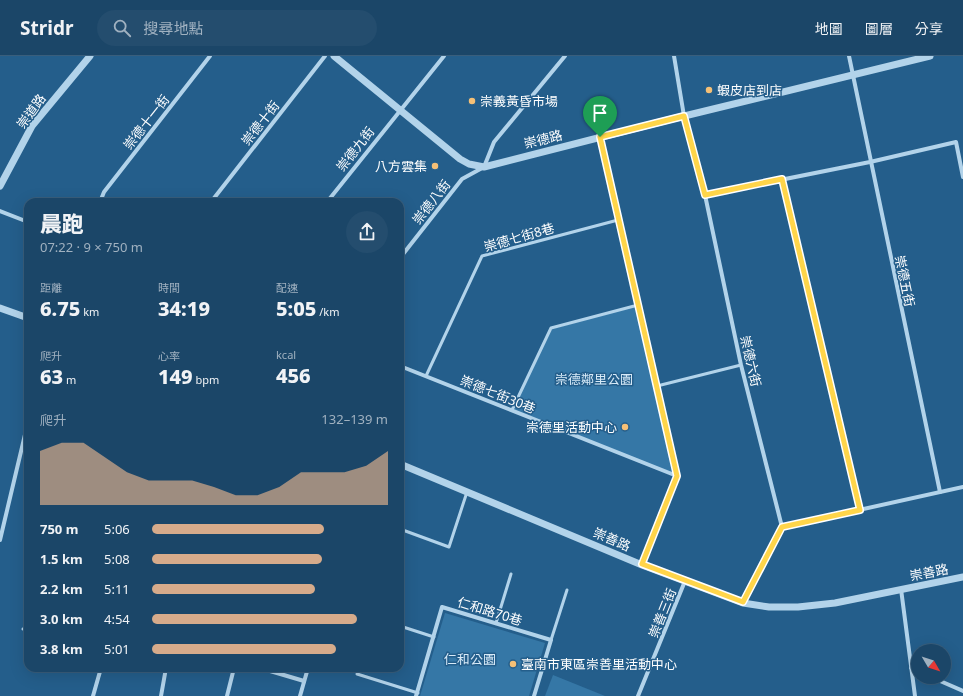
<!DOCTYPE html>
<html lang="zh-TW">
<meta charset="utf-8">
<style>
body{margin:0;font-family:"Noto Sans","Noto Sans TC",sans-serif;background:#244d6e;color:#f1f3f6;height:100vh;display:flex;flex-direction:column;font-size:15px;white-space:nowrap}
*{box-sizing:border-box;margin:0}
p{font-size:13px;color:#a0b1c0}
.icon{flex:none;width:22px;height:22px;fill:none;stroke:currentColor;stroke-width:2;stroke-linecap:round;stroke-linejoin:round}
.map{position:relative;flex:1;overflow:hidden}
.drawer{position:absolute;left:24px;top:142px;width:380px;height:474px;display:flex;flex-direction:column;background:#1b4668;border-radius:12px;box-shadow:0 4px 16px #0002,0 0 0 1px #395e7c}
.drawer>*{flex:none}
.needle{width:26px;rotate:129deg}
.fabs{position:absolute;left:911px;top:588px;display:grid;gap:8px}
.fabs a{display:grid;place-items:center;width:40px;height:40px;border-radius:50%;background:#1b4668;box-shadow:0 4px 16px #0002,0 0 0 1px #395e7c;font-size:20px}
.pin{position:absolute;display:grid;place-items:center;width:34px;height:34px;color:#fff;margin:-41px -17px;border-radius:50% 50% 50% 0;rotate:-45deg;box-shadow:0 0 4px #0007}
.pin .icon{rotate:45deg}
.round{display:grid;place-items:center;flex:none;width:42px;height:42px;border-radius:21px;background:#244d6e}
.summary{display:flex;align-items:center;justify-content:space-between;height:68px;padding:0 16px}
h1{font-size:22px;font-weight:800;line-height:30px}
.figures{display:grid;grid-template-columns:repeat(3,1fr);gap:6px;height:68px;padding:4px 16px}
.figures div{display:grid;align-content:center}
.figures b{font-size:20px;font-weight:800}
.figures small{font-size:11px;font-weight:400}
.figures p{font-size:11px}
.chart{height:112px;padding:8px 16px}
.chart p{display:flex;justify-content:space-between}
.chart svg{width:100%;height:72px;margin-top:4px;fill:#d6ab8b;opacity:.7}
ul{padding:0 16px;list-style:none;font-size:13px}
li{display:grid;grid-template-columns:64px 48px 1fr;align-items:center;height:30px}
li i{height:10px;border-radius:5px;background:#d6ab8b}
header{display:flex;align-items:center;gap:24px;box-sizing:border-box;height:56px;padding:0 20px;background:#1b4668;border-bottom:1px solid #395e7c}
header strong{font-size:19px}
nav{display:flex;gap:22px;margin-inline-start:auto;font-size:14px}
.search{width:280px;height:36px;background:#244d6e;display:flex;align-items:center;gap:10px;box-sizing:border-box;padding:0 14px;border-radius:22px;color:#a0b1c0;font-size:15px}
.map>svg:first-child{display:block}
.green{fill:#3577a6}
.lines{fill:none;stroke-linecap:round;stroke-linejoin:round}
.service{stroke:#b2d3ea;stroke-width:3}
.minor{stroke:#b2d3ea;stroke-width:4}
.tertiary{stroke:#b2d3ea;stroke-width:7}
.route-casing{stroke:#fff;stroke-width:8}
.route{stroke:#ffd54a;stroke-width:5}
.poi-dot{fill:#f5c076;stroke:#245e8b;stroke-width:1.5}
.labels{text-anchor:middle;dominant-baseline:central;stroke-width:3;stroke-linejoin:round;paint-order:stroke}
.poi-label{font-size:13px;fill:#fff;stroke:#245e8b;text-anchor:start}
.street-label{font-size:13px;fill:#fff;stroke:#245e8b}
.park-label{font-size:13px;fill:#d7eaf8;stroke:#245e8b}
</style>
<header>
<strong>Stridr</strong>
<div class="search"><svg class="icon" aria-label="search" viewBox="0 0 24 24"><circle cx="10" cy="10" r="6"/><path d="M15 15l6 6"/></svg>搜尋地點</div>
<nav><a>地圖</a><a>圖層</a><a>分享</a></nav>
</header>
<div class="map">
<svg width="963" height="640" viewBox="0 0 963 640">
<rect width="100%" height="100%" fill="#245e8b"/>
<g class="green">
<path d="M637,250l37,166h-5l-157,-62 40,-81z"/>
<path d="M445,557l100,30 -16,53h-109z"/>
<path d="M553,619l52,21h-60z"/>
</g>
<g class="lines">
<g class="service">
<path d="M426,320l56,-120 136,-36"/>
<path d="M657,330l84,-21"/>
<path d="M512,354l39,-82 87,-23"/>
<path d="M400,473l49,18 18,-55"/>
<path d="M496,567l15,-49"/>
<path d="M400,570l34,11"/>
<path d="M23,573l5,1"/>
<path d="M551,584l16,-50"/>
<path d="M357,618l61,19"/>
</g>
<g class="minor">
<path d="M674,0l10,60 21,79 36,170 41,162 -39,76"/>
<path d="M849,0l91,436"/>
<path d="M601,81l76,339 -35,89"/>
<path d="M782,123l78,330"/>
<path d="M705,139l165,-33 86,-20 7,35"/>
<path d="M100,146l4,-10 106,-136"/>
<path d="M211,146l114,-146"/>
<path d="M327,146l117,-146"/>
<path d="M0,155l28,11"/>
<path d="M400,202l62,-79 22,-12 10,-25 71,-86"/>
<path d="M400,310l277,110"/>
<path d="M782,471l181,-40"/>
<path d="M0,484l28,-118"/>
<path d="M901,533l14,107"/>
<path d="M260,612l44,13"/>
<path d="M911,612l7,3"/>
<path d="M931,621l32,14"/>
<path d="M93,640l8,-28"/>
<path d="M161,640l5,-28"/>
<path d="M227,640l7,-28"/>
<path d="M300,640l8,-28"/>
<path d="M416,640l26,-89 109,33 -17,56"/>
<path d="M638,640l47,-115"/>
</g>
<g class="tertiary">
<path d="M334,0l126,103 9,5 15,3 188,-48 258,-63"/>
<path d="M0,130l32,-60 58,-70"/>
<path d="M0,252l28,10"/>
<path d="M400,408l242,101 101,38 26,4h29l37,-4 128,-26"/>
</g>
</g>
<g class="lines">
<defs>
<path id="route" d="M684,60l21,79 77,-16 78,331 -78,17 -39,75 -101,-38 35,-88 -77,-339z"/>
</defs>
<use href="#route" class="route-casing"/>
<use href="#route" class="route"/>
</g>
<g class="poi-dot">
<circle cx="709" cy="34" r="4"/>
<circle cx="472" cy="45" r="4"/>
<circle cx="435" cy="110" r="4"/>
<circle cx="625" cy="371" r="4"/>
<circle cx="513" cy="608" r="4"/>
</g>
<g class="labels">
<g class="poi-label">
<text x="717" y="34">蝦皮店到店</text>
<text x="480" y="45">崇義黃昏市場</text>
<text x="427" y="110" text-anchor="end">八方雲集</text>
<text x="617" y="371" text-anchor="end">崇德里活動中心</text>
<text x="521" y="608">臺南市東區崇善里活動中心</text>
</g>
<g class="street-label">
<text transform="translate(31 55) rotate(-54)">崇道路</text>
<text transform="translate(146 66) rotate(-52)">崇德十一街</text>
<text transform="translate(260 67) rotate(-52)">崇德十街</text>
<text transform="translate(543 83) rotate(-14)">崇德路</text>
<text transform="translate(355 93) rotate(-52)">崇德九街</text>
<text transform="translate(431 146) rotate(-52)">崇德八街</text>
<text transform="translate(519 181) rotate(-16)">崇德七街8巷</text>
<text transform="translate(905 225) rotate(78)">崇德五街</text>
<text transform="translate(751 305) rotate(77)">崇德六街</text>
<text transform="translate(498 338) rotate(22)">崇德七街30巷</text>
<text transform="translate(612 483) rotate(23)">崇善路</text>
<text transform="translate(929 516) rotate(-11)">崇善路</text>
<text transform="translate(490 555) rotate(17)">仁和路70巷</text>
<text transform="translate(662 557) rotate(-68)">崇善三街</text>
</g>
<g class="park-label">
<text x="594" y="323">崇德鄰里公園</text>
<text x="470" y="603">仁和公園</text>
</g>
</g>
</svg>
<div class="fabs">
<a><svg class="needle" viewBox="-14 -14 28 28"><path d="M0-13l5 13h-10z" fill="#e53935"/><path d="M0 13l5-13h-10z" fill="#a0b1c0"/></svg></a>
</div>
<div class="pin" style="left:600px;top:81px;background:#1e9e55"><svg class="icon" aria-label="arrive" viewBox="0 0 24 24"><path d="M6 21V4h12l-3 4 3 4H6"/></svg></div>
<section class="drawer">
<div class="summary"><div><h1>晨跑</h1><p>07:22 · 9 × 750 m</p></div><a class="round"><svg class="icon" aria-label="share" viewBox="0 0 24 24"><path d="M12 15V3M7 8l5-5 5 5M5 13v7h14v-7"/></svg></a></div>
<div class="figures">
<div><p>距離</p><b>6.75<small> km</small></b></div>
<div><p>時間</p><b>34:19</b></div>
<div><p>配速</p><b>5:05<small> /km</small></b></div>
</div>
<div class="figures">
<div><p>爬升</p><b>63<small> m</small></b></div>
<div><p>心率</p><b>149<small> bpm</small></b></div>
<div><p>kcal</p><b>456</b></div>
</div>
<div class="chart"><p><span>爬升</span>132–139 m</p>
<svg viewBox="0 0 160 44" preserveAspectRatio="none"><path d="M0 44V11L10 6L20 6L30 15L40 24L50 29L60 29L70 29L80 33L90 38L100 38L110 33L120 24L130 24L140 24L150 20L160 11V44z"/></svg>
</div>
<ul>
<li><b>750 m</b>5:06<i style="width:73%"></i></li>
<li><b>1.5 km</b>5:08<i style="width:72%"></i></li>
<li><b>2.2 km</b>5:11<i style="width:69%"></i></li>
<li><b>3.0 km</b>4:54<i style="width:87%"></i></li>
<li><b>3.8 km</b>5:01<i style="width:78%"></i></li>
</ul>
</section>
</div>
